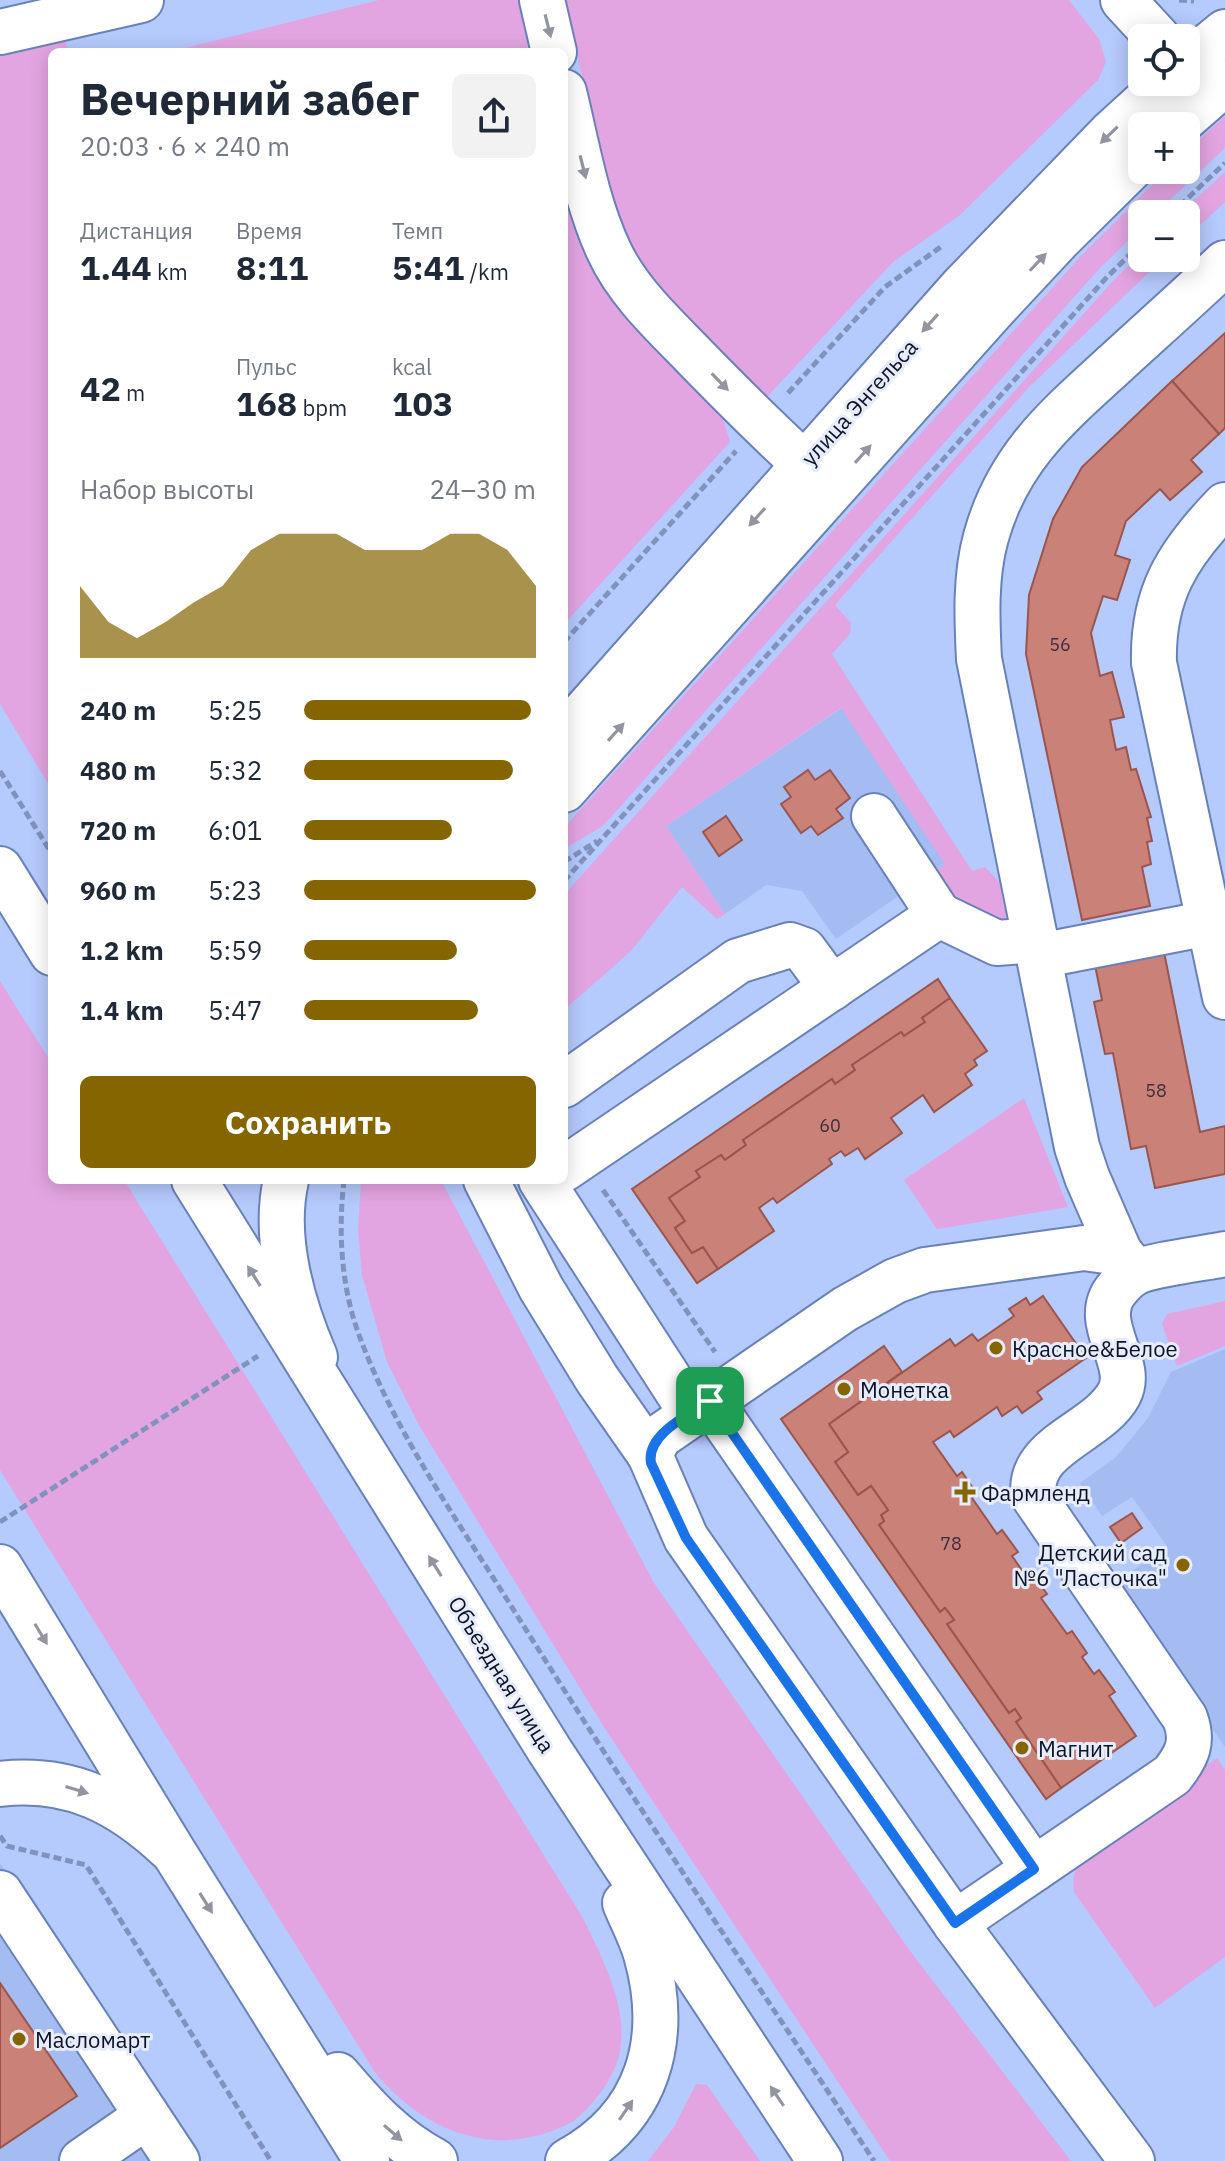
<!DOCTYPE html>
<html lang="ru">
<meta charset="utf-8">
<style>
body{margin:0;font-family:"IBM Plex Sans",sans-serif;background:#f2f2f3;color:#1f2937;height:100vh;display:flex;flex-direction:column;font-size:30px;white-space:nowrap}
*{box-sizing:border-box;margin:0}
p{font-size:26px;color:#747a83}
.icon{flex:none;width:44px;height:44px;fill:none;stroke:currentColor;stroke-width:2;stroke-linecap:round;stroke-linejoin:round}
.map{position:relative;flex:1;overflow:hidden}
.side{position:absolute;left:48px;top:48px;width:520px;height:1136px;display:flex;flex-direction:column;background:#fff;border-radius:12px;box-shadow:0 4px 20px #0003}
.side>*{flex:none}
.fabs{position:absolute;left:1128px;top:24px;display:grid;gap:16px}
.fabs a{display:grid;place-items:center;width:72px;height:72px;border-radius:12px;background:#fff;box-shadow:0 4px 20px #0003;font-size:40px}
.pin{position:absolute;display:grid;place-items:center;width:68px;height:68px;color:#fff;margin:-34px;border-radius:16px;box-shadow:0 4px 12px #0006}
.round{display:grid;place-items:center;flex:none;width:84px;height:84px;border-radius:12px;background:#f2f2f3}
.overview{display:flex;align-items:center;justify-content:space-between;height:136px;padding:0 32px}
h1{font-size:44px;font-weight:700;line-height:60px}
.stats{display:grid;grid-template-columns:repeat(3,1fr);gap:12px;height:136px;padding:8px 32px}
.stats div{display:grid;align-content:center}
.stats b{font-size:34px;font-weight:700}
.stats small{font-size:22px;font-weight:400}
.stats p{font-size:22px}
.chart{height:224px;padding:16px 32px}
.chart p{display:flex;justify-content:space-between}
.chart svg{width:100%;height:144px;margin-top:8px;fill:#856500;opacity:.7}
.cta{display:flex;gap:16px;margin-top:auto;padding:16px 32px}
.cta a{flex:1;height:92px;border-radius:12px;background:#856500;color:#fff;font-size:32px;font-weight:700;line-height:92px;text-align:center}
ul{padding:0 32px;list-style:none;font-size:26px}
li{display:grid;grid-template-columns:128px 96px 1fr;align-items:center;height:60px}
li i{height:20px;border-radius:10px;background:#856500}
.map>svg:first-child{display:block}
.built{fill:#a5bcf2}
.green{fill:#e3a5e2}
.building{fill:#ca8178;stroke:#9a554d;stroke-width:2}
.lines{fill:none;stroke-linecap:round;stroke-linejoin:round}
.minor-casing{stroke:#6981bb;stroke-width:48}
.major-casing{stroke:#6981bb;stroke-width:48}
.highway-casing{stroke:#6981bb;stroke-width:48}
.path{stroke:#8192bc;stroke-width:5;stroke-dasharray:8 4;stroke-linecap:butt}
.minor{stroke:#fff;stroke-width:44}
.major{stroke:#fff;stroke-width:44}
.highway{stroke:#fff;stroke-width:44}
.oneway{fill:#92959f}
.route-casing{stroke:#fff;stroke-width:16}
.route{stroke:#1a73e8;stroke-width:10}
.poi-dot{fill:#856500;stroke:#e6ecf9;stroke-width:3}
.labels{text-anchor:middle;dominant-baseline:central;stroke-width:6;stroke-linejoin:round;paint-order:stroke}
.number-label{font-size:18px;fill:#3c2f3e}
.street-label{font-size:22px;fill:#0c142a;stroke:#e6ecf9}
.poi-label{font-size:22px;fill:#0c142a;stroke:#e6ecf9;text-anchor:start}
</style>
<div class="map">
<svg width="1225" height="2161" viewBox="0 0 1225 2161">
<rect width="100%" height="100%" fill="#b5cafd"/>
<g class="built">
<path d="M842,708l103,156 -109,75 -34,-48 -36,-6 -41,29 -59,-88z"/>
<path d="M1225,1349v398l-111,-163 53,-38 -35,-49 -30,19 -22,-33 36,-26 32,-39 23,-46z"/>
<path d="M0,1863l198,298h-198z"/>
</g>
<g class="green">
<path d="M379,0h142l12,52h-364z"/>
<path d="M563,0h506l30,39 7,23 -8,18 -138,135 -67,47 -128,137 -108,-111 -35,-56z"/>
<path d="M65,40l4,12h-17v738l-52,-86v-653z"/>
<path d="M1225,116v32l-70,66h-13v13l-42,41 -497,558 -39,23v-21l518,-573 85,-85h19v-18z"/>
<path d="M1225,172v30l-39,36v-24h-7z"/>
<path d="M564,183l13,53 17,35 40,52 88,93 8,26 -166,182z"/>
<path d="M1142,252v6h22l-136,130 -193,217 16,18 -1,11 -18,20 140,217 13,-4 17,18 5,30 -3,5 -8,3 -41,-21 -21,-30 11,-8 -104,-156 -175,118 59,88 -8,5 -35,-32 -51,64 -67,59v-115l548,-613z"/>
<path d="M0,981l52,83v116h72l459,738c19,40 45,87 37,133 -5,27 -25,52 -46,70 -75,40 -145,14 -198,-47l-376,-604z"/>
<path d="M1024,1098l44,109 -131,22 -33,-49z"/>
<path d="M361,1180h80l213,403 256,368 161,210h-181l-288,-437 -182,-297 -33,-65 -25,-87 -4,-44z"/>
<path d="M1225,1301v45l-48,20 -15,-42 5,-10z"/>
<path d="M1217,1758l8,12v187l-70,51 -81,-116c-2,-16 1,-25 9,-37z"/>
<path d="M696,2084l11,1 53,76h-112l26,-34z"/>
</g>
<g class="building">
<path d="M1225,333v95l-6,6 -47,-53z"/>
<path d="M1172,381l47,53 -28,26 11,12 -32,28 -10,-11 -34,32 -11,34 15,5 -13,40 -14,-4 -12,37 9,43 12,-4 12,45 -14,3 6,30 10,-3 5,23 5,-1 15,48 -4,1 5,23 -5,1 4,22 -9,3 8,39 -68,14 -56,-266 3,-59 24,-76 29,-52z"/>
<path d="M808,770l7,10 15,-10 20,28 -14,11 7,9 -25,17 -7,-9 -10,7 -20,-29 10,-7 -7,-10z"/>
<path d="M726,816l16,24 -23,16 -16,-24z"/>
<path d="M1163,947l37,185 25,-6v48l-70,14 -9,-42 -15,3 -18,-96 -8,1 -11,-52 8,-2 -8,-40z"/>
<path d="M938,979l12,19 -28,20 3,4 -21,14 -3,-4 -49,33 3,5 -20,14 -3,-5 -89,61 3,5 -21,15 -4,-5 -25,16 4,6 -31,21 16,23 -10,7 17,25 11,-6 15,22 -21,14 -65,-94z"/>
<path d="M950,998l37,53 -13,9 3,5 -12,9 7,11 -38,27 -11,-17 -32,23 11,15 -37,26 -7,-11 -13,8 -4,-5 -12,8 3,5 -55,39 -4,-5 -14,10 15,23 -56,38 -15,-22 -11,6 -17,-25 10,-7 -16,-23 31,-21 -4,-6 25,-16 4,5 21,-15 -3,-5 89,-61 3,5 20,-14 -3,-5 49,-33 3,4 21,-14 -3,-4z"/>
<path d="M1043,1296l43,62 -49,34 5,7 -20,14 -5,-7 -15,10 -5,-9 -43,30 -4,-6 -17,11 24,34 5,-4 15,22 -5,4 25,36 5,-4 16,22 -6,4 14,20 5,-4 16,22 -6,4 26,36 5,-3 15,22 -5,4 12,17 5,-4 16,22 -6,4 27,40 -75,52 -45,-66 5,-4 -6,-9 -6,4 -62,-89 7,-4 -9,-12 -5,4 -61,-87 5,-4 -3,-6 7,-5 -17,-24 -13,9 -23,-33 13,-10 -19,-28 121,-85 5,7 17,-12 6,7 36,-25 -5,-7 17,-11 4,7z"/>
<path d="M884,1346l18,26 -73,52 19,28 -13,10 23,33 13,-9 17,24 -7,5 3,6 -5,4 61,87 5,-4 9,12 -7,4 62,89 6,-4 6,9 -5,4 45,66 -15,11 -265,-380z"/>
<path d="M1132,1513l10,15 -21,15 -11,-16z"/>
<path d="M0,1983l77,113 -77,52z"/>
</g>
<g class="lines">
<defs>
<g id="minor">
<path d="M542,0l12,52"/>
<path d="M1123,0l35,38"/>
<path d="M0,32l141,-32"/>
<path d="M564,92c13,53 22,110 45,159 19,41 54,73 85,105 36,37 72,73 110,108"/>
<path d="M1225,505c-47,49 -73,89 -71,158l71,334"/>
<path d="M874,816l65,99"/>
<path d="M1039,956l170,-33"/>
<path d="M564,1085l174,-124 52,-16 14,5 28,38"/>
<path d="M564,1169l375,-254 58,28 39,-3"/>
<path d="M486,1180l55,108 56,91 53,76"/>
<path d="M541,1180l151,234"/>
<path d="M1120,1253l-33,-76 -10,-30 -98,-488c-2,-39 -4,-83 7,-122 22,-80 72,-121 130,-174 36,-33 73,-66 109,-100"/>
<path d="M710,1401l324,468"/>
<path d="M0,1784c70,-8 120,18 170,65"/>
<path d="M0,1893l177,268"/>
<path d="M955,1923l217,-148c15,-19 22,-33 13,-57l-151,-221c-9,-51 64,-64 85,-103 17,-31 -30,-72 -2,-105 4,-5 12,-13 18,-16 14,-8 71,-15 90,-19"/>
<path d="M82,2161l65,-45"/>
<path d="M1132,2161l-177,-238 -269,-385 -36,-83 9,-18 186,-128 50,-28 30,-11 159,-22 36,5 16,19"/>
</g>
<g id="major">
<path d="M1186,64l39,-32"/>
<path d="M1176,126l49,-43"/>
<path d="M564,735l398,-448 149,-154 56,-51"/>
<path d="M564,790l427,-478 69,-74 82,-81"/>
<path d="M286,1180c-13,57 6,124 29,177"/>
</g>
<g id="highway">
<path d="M0,869l52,84"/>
<path d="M194,1180l356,571 270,410"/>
<path d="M0,1567l173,284 194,310"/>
<path d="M338,2075c29,34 57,65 97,86"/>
<path d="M568,2161c81,-44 102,-122 78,-207 -5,-17 -14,-34 -21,-51"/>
</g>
</defs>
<use href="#minor" class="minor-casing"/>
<use href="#major" class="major-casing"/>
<use href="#highway" class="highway-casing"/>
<g class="path">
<path d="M1179,0l15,1"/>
<path d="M1171,214l54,-51"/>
<path d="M788,393l97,-106 57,-41"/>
<path d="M564,642l172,-191"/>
<path d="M0,771l52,83"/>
<path d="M564,862l33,-21"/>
<path d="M564,881l543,-604 35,-34"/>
<path d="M344,1180c-6,52 -3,106 15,155 36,98 99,186 154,274 117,187 240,369 361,552"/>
<path d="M603,1190l112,162"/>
<path d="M0,1522l258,-166"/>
<path d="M0,1836l7,10 79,19 185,296"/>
</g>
<use href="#minor" class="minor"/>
<use href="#major" class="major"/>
<use href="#highway" class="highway"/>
</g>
<defs><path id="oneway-solid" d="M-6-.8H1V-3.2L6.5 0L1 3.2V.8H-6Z" transform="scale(2)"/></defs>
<g class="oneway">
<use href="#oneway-solid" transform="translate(548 26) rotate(76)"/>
<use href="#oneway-solid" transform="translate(1109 135) rotate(136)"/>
<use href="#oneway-solid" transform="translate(583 167) rotate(76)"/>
<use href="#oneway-solid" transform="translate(1038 262) rotate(-47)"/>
<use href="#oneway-solid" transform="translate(930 323) rotate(132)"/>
<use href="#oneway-solid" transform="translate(720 382) rotate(46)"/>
<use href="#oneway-solid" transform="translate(863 454) rotate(-48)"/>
<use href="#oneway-solid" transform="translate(757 517) rotate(132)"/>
<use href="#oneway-solid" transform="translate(616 732) rotate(-48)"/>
<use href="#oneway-solid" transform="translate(254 1276) rotate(-122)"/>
<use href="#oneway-solid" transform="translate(435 1566) rotate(-122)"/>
<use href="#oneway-solid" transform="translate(41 1634) rotate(59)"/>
<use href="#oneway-solid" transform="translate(77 1790) rotate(17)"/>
<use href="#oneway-solid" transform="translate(206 1903) rotate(58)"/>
<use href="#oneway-solid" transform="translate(777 2096) rotate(-124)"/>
<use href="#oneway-solid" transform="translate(626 2110) rotate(-56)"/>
<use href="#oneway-solid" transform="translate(393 2133) rotate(41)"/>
</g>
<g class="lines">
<defs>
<path id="route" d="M710,1401l324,468 -79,54 -269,-385 -35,-75c-5,-29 38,-48 59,-62z"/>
</defs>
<use href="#route" class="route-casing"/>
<use href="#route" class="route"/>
</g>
<g class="poi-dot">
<circle cx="996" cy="1348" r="8"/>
<circle cx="844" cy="1389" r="8"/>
<path d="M961 1480h8v8h8v8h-8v8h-8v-8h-8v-8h8z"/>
<circle cx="1183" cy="1565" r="8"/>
<circle cx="1022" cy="1748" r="8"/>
<circle cx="19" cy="2039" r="8"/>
</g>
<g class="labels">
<g class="number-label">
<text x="1060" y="644">56</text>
<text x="1156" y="1090">58</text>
<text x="830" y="1125">60</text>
<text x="951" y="1543">78</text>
</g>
<g class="street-label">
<text transform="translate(859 402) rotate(-48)">улица Энгельса</text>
<text transform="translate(502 1674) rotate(58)">Объездная улица</text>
</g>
<g class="poi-label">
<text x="1012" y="1348">Красное&amp;Белое</text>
<text x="860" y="1389">Монетка</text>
<text x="981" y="1492">Фармленд</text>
<text x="1167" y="1552" text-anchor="end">Детский сад<tspan x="1167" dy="25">№6 "Ласточка"</tspan></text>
<text x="1038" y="1748">Магнит</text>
<text x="35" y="2039">Масломарт</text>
</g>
</g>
</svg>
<div class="fabs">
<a><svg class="icon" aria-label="locate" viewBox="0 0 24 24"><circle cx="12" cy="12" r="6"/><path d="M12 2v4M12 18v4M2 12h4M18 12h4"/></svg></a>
<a>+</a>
<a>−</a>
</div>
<div class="pin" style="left:710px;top:1401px;background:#1e9e55"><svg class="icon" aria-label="arrive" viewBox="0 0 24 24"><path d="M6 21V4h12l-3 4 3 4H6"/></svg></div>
<section class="side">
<div class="overview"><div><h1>Вечерний забег</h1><p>20:03 · 6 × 240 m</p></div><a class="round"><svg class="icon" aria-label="share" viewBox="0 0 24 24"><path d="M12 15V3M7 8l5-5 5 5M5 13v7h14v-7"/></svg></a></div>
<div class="stats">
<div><p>Дистанция</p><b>1.44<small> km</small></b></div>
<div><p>Время</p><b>8:11</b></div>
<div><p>Темп</p><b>5:41<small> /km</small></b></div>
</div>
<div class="stats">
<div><b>42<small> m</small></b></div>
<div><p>Пульс</p><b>168<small> bpm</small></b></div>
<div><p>kcal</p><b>103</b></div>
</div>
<div class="chart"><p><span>Набор высоты</span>24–30 m</p>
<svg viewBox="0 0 160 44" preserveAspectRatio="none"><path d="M0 44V22L10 33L20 38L30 33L40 27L50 22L60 11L70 6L80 6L90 6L100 11L110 11L120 11L130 6L140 6L150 11L160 22V44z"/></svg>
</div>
<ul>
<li><b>240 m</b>5:25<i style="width:98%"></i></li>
<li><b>480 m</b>5:32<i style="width:90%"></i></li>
<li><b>720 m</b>6:01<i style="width:64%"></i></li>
<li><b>960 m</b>5:23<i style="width:100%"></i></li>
<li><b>1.2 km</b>5:59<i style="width:66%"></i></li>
<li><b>1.4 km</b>5:47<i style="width:75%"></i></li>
</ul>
<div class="cta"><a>Сохранить</a></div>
</section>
</div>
